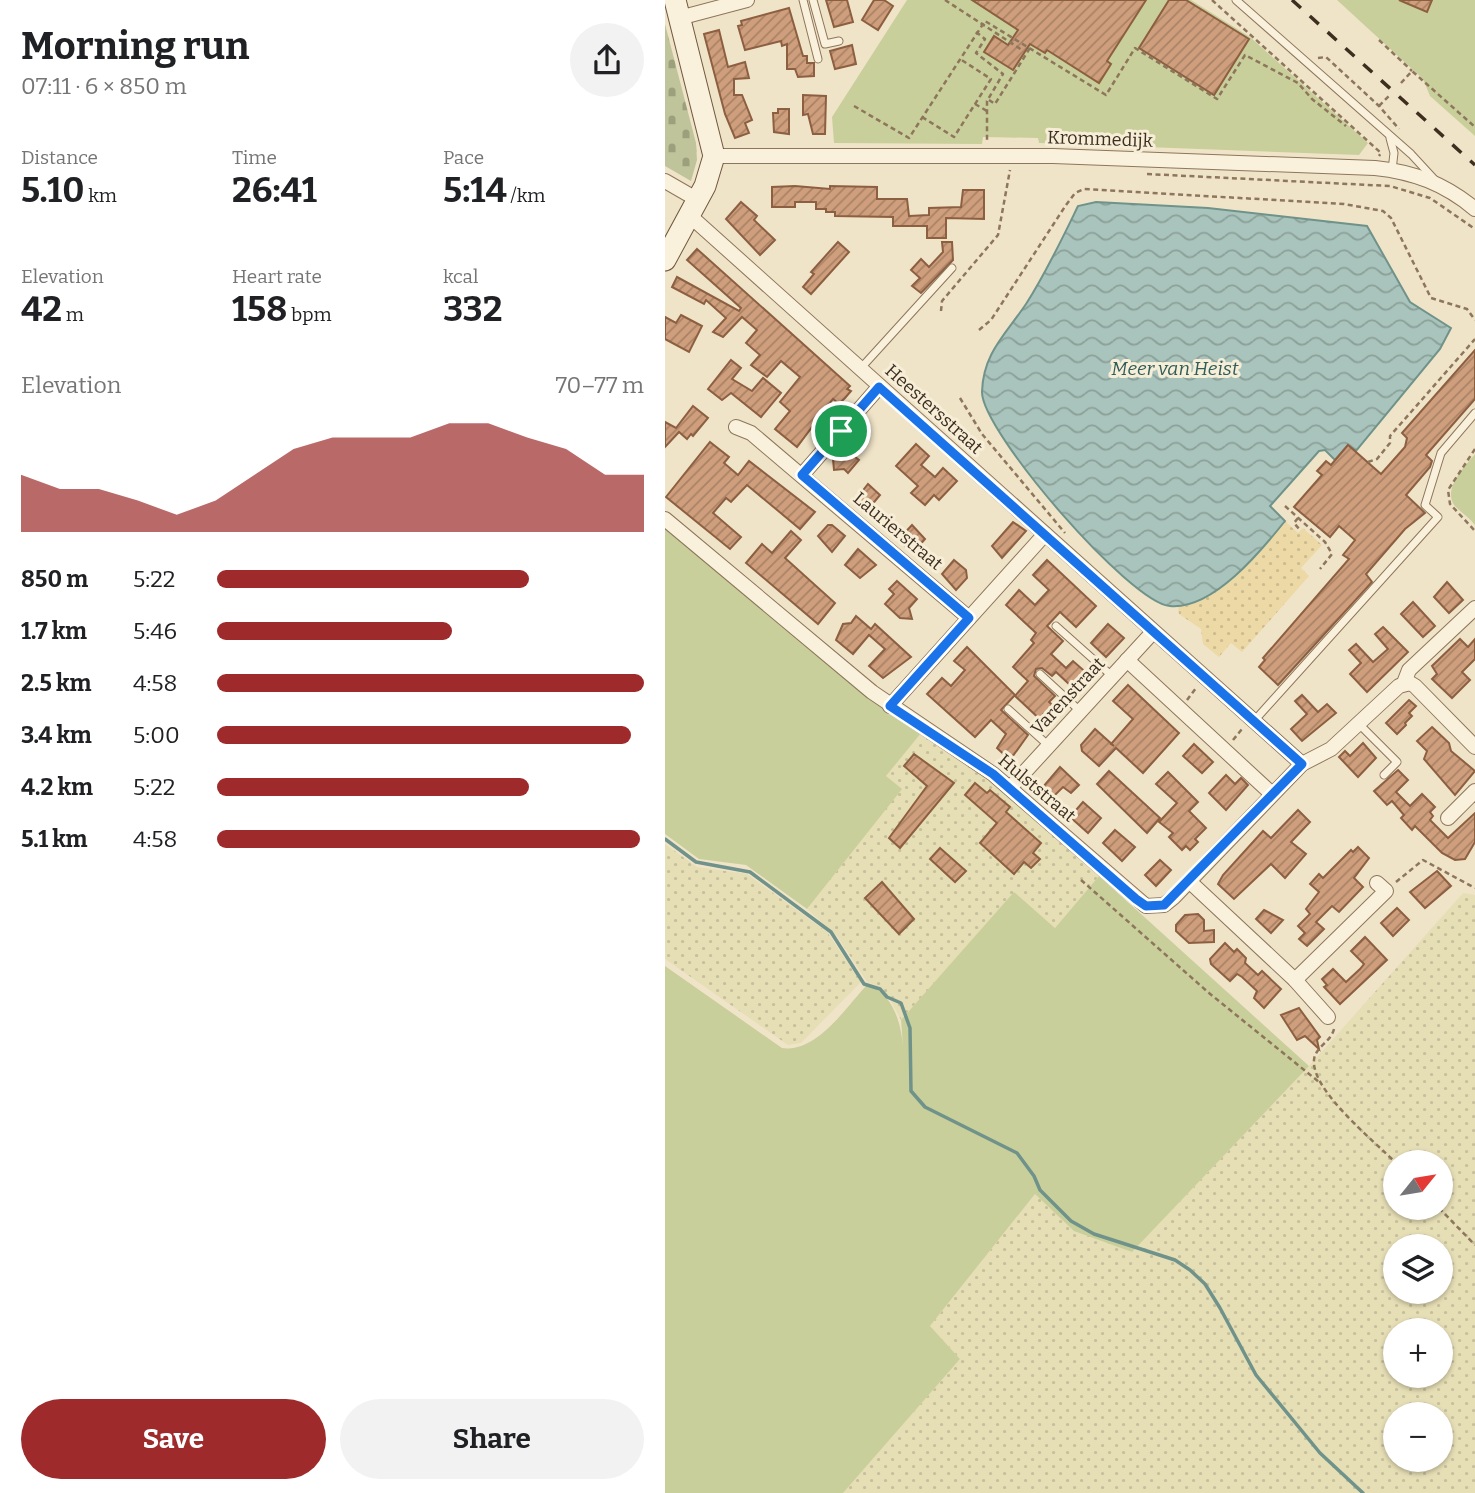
<!DOCTYPE html>
<meta charset="utf-8">
<style>
body{margin:0;font-family:Bitter,serif;background:#f2f2f2;color:#202124;height:100vh;display:flex;flex-direction:column;font-size:26px;white-space:nowrap}
*{box-sizing:border-box;margin:0}
p{font-size:23px;color:#757577}
.icon{flex:none;width:38px;height:38px;fill:none;stroke:currentColor;stroke-width:2;stroke-linecap:round;stroke-linejoin:round}
.map{position:relative;flex:1;overflow:hidden}
.drawer{display:flex;flex-direction:column;background:#fff;width:665px}
.drawer>*{flex:none}
.needle{width:46px;rotate:60deg}
.fabs{position:absolute;left:718px;top:1150px;display:grid;gap:14px}
.fabs a{display:grid;place-items:center;width:70px;height:70px;border-radius:50%;background:#fff;box-shadow:0 2px 5px #0004;font-size:35px}
.pin{position:absolute;display:grid;place-items:center;width:60px;height:60px;color:#fff;margin:-30px;border:4px solid #fff;border-radius:50%;box-shadow:0 2px 7px #0007}
.round{display:grid;place-items:center;flex:none;width:74px;height:74px;border-radius:37px;background:#f2f2f2}
.summary{display:flex;align-items:center;justify-content:space-between;height:119px;padding:0 21px}
h1{font-size:38px;font-weight:700;line-height:52px}
.figures{display:grid;grid-template-columns:repeat(3,1fr);gap:10px;height:119px;padding:7px 21px}
.figures div{display:grid;align-content:center}
.figures b{font-size:35px;font-weight:700}
.figures small{font-size:19px;font-weight:400}
.figures p{font-size:19px}
.chart{height:196px;padding:14px 21px}
.chart p{display:flex;justify-content:space-between}
.chart svg{width:100%;height:126px;margin-top:7px;fill:#9e2a2b;opacity:.7}
.primary-button{display:flex;gap:14px;margin-top:auto;padding:14px 21px}
.primary-button a{flex:1;height:80px;border-radius:42px;background:#9e2a2b;color:#fff;font-size:28px;font-weight:700;line-height:80px;text-align:center}
.primary-button a+a{background:#f2f2f2;color:#202124}
ul{padding:0 21px;list-style:none;font-size:23px}
li{display:grid;grid-template-columns:112px 84px 1fr;align-items:center;height:52px}
li i{height:18px;border-radius:9px;background:#9e2a2b}
main{display:flex;flex:1;min-height:0}
.map>svg:first-child{display:block}
.farmland{fill:url(#farmland-dots);fill-rule:evenodd}
.green{fill:#c9cf9b}
.sand{fill:url(#sand-dots)}
.cemetery{fill:url(#cemetery-stones)}
.water{fill:url(#water-waves);stroke:#6f938a;stroke-width:2}
.lines{fill:none;stroke-linecap:round;stroke-linejoin:round}
.stream{stroke:#6f938a;stroke-width:3.5}
.building{fill:url(#building-hatch);stroke:#8d5f41;stroke-width:2}
.lane-casing{stroke:#8d765c;stroke-width:9}
.street-casing{stroke:#8d765c;stroke-width:16}
.secondary-casing{stroke:#6f573f;stroke-width:23}
.path{stroke:#8d765c;stroke-width:2.5;stroke-dasharray:5 3.5;stroke-linecap:butt}
.lane{stroke:#faf1dc;stroke-width:7}
.street{stroke:#faf1dc;stroke-width:14}
.secondary{stroke:#faf1dc;stroke-width:21}
.rail{stroke:#3d2e20;stroke-width:3.5;stroke-dasharray:12 12;stroke-linecap:butt}
.route-casing{stroke:#fff;stroke-width:14}
.route{stroke:#1a73e8;stroke-width:9}
.labels{text-anchor:middle;dominant-baseline:central;stroke-width:6;stroke-linejoin:round;paint-order:stroke}
.street-label{font-size:18px;fill:#3d2e20;stroke:#f7eed8}
.water-label{font-size:19px;font-style:italic;fill:#2f5d5a;stroke:#f7eed8}
</style>
<main>
<section class="drawer">
<div class="summary"><div><h1>Morning run</h1><p>07:11 · 6 × 850 m</p></div><a class="round"><svg class="icon" aria-label="share" viewBox="0 0 24 24"><path d="M12 15V3M7 8l5-5 5 5M5 13v7h14v-7"/></svg></a></div>
<div class="figures">
<div><p>Distance</p><b>5.10<small> km</small></b></div>
<div><p>Time</p><b>26:41</b></div>
<div><p>Pace</p><b>5:14<small> /km</small></b></div>
</div>
<div class="figures">
<div><p>Elevation</p><b>42<small> m</small></b></div>
<div><p>Heart rate</p><b>158<small> bpm</small></b></div>
<div><p>kcal</p><b>332</b></div>
</div>
<div class="chart"><p><span>Elevation</span>70–77 m</p>
<svg viewBox="0 0 160 44" preserveAspectRatio="none"><path d="M0 44V24L10 29L20 29L30 33L40 38L50 33L60 24L70 15L80 11L90 11L100 11L110 6L120 6L130 11L140 15L150 24L160 24V44z"/></svg>
</div>
<ul>
<li><b>850 m</b>5:22<i style="width:73%"></i></li>
<li><b>1.7 km</b>5:46<i style="width:55%"></i></li>
<li><b>2.5 km</b>4:58<i style="width:100%"></i></li>
<li><b>3.4 km</b>5:00<i style="width:97%"></i></li>
<li><b>4.2 km</b>5:22<i style="width:73%"></i></li>
<li><b>5.1 km</b>4:58<i style="width:99%"></i></li>
</ul>
<div class="primary-button"><a>Save</a><a>Share</a></div>
</section>
<div class="map">
<svg width="810" height="1493" viewBox="0 0 810 1493">
<defs>
<pattern id="farmland-dots" width="8" height="8" patternUnits="userSpaceOnUse" patternTransform="scale(1.75)"><rect width="8" height="8" fill="#e6deb5"/><path d="M2 2h.1M6 6h.1" fill="none" stroke="#c6bf9b" stroke-width="1.8" stroke-linecap="round"/></pattern>
<pattern id="sand-dots" width="8" height="8" patternUnits="userSpaceOnUse" patternTransform="scale(1.75)"><rect width="8" height="8" fill="#ecd9a5"/><path d="M2 2h.1M6 6h.1" fill="none" stroke="#cbbb8e" stroke-width="1.8" stroke-linecap="round"/></pattern>
<pattern id="cemetery-stones" width="16" height="16" patternUnits="userSpaceOnUse" patternTransform="scale(1.75)"><rect width="16" height="16" fill="#bfc49a"/><path d="M2 7V4a2 2 0 0 1 4 0v3zM10 15v-3a2 2 0 0 1 4 0v3z" fill="#9ca07d"/></pattern>
<pattern id="water-waves" width="16" height="10" patternUnits="userSpaceOnUse" patternTransform="scale(1.75)"><rect width="16" height="10" fill="#a9c4bc"/><path d="M0 5q4-4 8 0t8 0" fill="none" stroke="#8ba098"/></pattern>
<pattern id="building-hatch" width="6" height="6" patternUnits="userSpaceOnUse" patternTransform="scale(1.75)"><rect width="6" height="6" fill="#cf9f7d"/><path d="M-1 1l2-2M0 6l6-6M5 7l2-2" fill="none" stroke="#a98266"/></pattern>
</defs>
<rect width="100%" height="100%" fill="#f0e4c8"/>
<g class="farmland">
<path d="M257,732l67,46 110,98 -44,52 -41,-35 -113,127 -13,-24 -8,-9 -13,-5 -30,-46 -30,-27 94,-120 -15,-13z"/>
<path d="M0,844l32,23 50,7 80,58 34,50 -60,61 -13,2 -123,-86z"/>
<path d="M798,893l12,2v598h-632l117,-134 -30,-33 106,-133 13,15 83,44 177,-186zM730,1162h45v46h-45zM730,1246h45v46h-45zM730,1330h45v46h-45zM730,1414h45v46h-45z"/>
</g>
<g class="green">
<path d="M242,0h284l59,37 118,106 -9,12 -320,-12 -1,-5 -55,-1 -1,7 -148,-1 -2,-26z"/>
<path d="M672,0h138v136l-45,-40 -7,-17z"/>
<path d="M810,454v71c-6,-8 -15,-13 -21,-20 -11,-17 11,-39 21,-51z"/>
<path d="M0,526l224,186 33,20 -36,44 16,13 -95,120 -61,-44 -47,-6 -34,-25z"/>
<path d="M434,876l210,190 -177,186 -58,-21 -39,-37 -105,132 30,33 -117,134h-178v-527l117,82c35,5 63,-40 85,-63 26,8 34,38 36,61l-2,-26 113,-128 41,36z"/>
</g>
<path class="sand" d="M620,521l13,12 5,-5 19,17 -21,23 8,8 -67,76 -11,-9 -12,14 -16,-13 -2,-15 -22,-15 -1,-8c46,-9 79,-50 107,-85z"/>
<path class="cemetery" d="M0,24l31,119 1,17 -6,21 -26,-15z"/>
<path class="water" d="M431,202l112,6 159,18 43,76 41,26 -11,21 -84,102 -8,-6 -13,15 -10,-10 -6,1 -49,55 15,15c-24,30 -72,89 -115,85 -40,-3 -188,-174 -188,-214 1,-39 24,-58 44,-88 20,-31 36,-65 52,-98z"/>
<g class="lines">
<path class="stream" d="M0,839l31,23 54,10 81,60 33,52 16,5 7,8 14,6 9,25 1,63 14,16 92,46 17,23 6,14 31,31 23,13 81,26 15,10 15,14 15,24 36,67 64,78 43,40"/>
</g>
<g class="building">
<path d="M161,0h21l6,22 -19,5z"/>
<path d="M209,0h10l9,6 -15,24 -16,-10z"/>
<path d="M307,0h174l-39,61 4,3 -12,19 -52,-33 -2,3 -15,-9 -17,26 -29,-18 10,-16 14,9 10,-15z"/>
<path d="M504,0h17l63,39 -35,56 -75,-47z"/>
<path d="M734,0h33l-5,12z"/>
<path d="M124,8l14,48h4v7h7v13l-16,1 -3,-8h-8v-25l-5,2 -1,-5 -36,9 -7,-24 4,-1 -1,-4z"/>
<path d="M54,30l9,37 17,-5 4,16 -15,1v16h8l10,25 -7,3 4,10 -14,5 -10,-24 -21,-80z"/>
<path d="M187,45l4,19 -21,5 -5,-18z"/>
<path d="M138,95l23,1 -1,38h-12l-5,-20 -5,1z"/>
<path d="M113,109h11v25l-15,-2 -1,-19h5z"/>
<path d="M130,186l35,3v-3l47,1v12h30l2,17 20,-1v-7l32,-1 2,-17h21v29l-38,-1v20h-19v-12h-34v-9l-58,-1v-4h-9v-3h-10v-7h-21v5h-23v-20z"/>
<path d="M76,202l16,14 -3,4 21,20 -15,15 -34,-36z"/>
<path d="M173,242l11,10 -38,42 -8,-7 11,-13 -3,-2z"/>
<path d="M277,242h10l1,18 -32,33 -9,-7 8,-8 -9,-8 10,-11 8,8 14,-15z"/>
<path d="M32,249l153,137 -3,3 4,2 -6,7 -6,6 -6,-5 -36,48 -22,-18 15,-18 -10,-9 20,-25 -19,-16 -14,16 -16,-12 9,-10 -14,-12 11,-13 -15,-13 -19,20 -10,-5 13,-14 -20,-18 -2,4 -32,-17 5,-10 62,34 2,-3 -54,-48z"/>
<path d="M16,315l21,11 -13,26 -24,-13v-22l11,6z"/>
<path d="M810,350v49l-49,56 6,6 -2,6 -24,28 19,18 -20,16 -39,45 6,8 -94,103 -19,-18 6,-7 -2,-2 86,-99 -6,-4 12,-15 -16,-14 -9,11 -36,-30 28,-32 -5,-4 9,-10 5,4 17,-20 33,29 24,-27 2,-9 -5,-5z"/>
<path d="M66,360l10,8 -9,11 20,12 11,-13 18,15 -20,24 -30,-24 -9,7 -14,-11z"/>
<path d="M28,406l15,12 -15,18 -2,-2 -4,5 -8,-7 -14,15v-25l11,6z"/>
<path d="M45,442l19,15 -5,6 14,12 11,-14 66,51 -15,17 -53,-44 -16,17 -5,-4 -13,15 28,24 -11,12 -64,-52z"/>
<path d="M251,444l13,12 -8,9 14,12 8,-9 14,13 -18,19 -5,-5 -9,10 -14,-12 7,-7 -22,-20z"/>
<path d="M181,450l13,10 -11,13 -4,-4 -10,1 -1,-11 6,-1z"/>
<path d="M203,484l12,11 -15,18 -12,-10z"/>
<path d="M348,522l13,9 -24,27 -10,-12z"/>
<path d="M167,525l13,11 -13,16 -14,-16 10,-11z"/>
<path d="M247,525l13,14 -12,14 -15,-13z"/>
<path d="M126,531l10,9 -16,18 50,45 -17,21 -72,-61 16,-19 10,9z"/>
<path d="M193,549l18,16 -16,13 -15,-13z"/>
<path d="M289,560l12,10 1,8 -11,12 -14,-16z"/>
<path d="M382,560l49,46 -20,21 -16,-15 -13,14 16,15 -12,13 15,14 7,-7 16,14 -11,12 -6,-6 -3,3 -13,-12 -4,4 -10,-8 -6,1 -2,7 21,20 -6,6 8,7 -13,14 -29,-27 13,-15 -15,-14 21,-24 -3,-3 5,-7 -30,-28 13,-15 16,15 14,-15 -16,-15z"/>
<path d="M232,581l20,18 -8,9 3,11 -12,-1 -15,-14 9,-10 -5,-5z"/>
<path d="M782,582l16,18 -14,13 -15,-16z"/>
<path d="M748,602l22,24 -12,11 -22,-23z"/>
<path d="M191,616l15,13 4,-5 36,33 -28,21 -14,-12 16,-17 -16,-14 -16,19 -17,-14 7,-16 8,-1z"/>
<path d="M443,624l16,14 -18,19 -15,-14z"/>
<path d="M718,627l25,25 -41,40 -17,-18 11,-11 -12,-13 7,-6 17,18 15,-13 -13,-15z"/>
<path d="M795,639l8,8 7,-8v20l-13,13 8,8 -18,18 -20,-19 5,-5 -5,-8z"/>
<path d="M302,647l48,48 -14,15 27,25 -18,25 -13,-12 9,-14 -15,-14 -16,17 -48,-43 15,-16 9,8 14,-16 -11,-9z"/>
<path d="M463,685l51,48 -36,40 -27,-25 -17,18 -17,-15 -1,-6 14,-16 19,17 -3,-2 22,-25 -20,-18z"/>
<path d="M637,695l16,17 9,-8 9,9 -34,28 -11,-12 16,-15 -12,-13z"/>
<path d="M744,700l7,6 -7,7 3,3 -7,7 1,2 -9,9 -11,-11z"/>
<path d="M767,727l17,16 2,8 24,20 -20,24 -31,-36 3,-8 -10,-10z"/>
<path d="M698,743l13,15 -18,19 -19,-20 6,-6 5,5z"/>
<path d="M529,744l19,18 -11,11 -19,-17z"/>
<path d="M249,754l40,29 -54,65 -11,-10 38,-52 -23,-20z"/>
<path d="M395,767l19,18 -8,8 -8,-6 -10,10 -11,-9z"/>
<path d="M733,770l10,10 -12,12 14,14 12,-12 13,13 -5,5 3,4 -3,4 18,18 27,-25v29l-10,17 -10,1 -13,-7 -27,-27 -3,4 -11,-12 3,-3 -12,-14 -5,4 -13,-14z"/>
<path d="M444,771l51,47 -13,15 -50,-49z"/>
<path d="M503,772l30,30 -9,9 17,17 -11,11 3,3 -8,8 -4,-4 -4,4 -13,-13 4,-4 -14,-11 18,-19 -21,-19z"/>
<path d="M561,775l9,9 6,-6 7,7 -22,25 -17,-17z"/>
<path d="M310,783l12,10 3,-3 20,17 -4,5 35,31 -8,10 7,6 -9,9 -7,-6 -10,12 -34,-31 17,-20 -32,-28z"/>
<path d="M418,802l18,16 -13,15 -18,-16z"/>
<path d="M633,810l12,12 -19,20 15,12 -21,24 -14,-14 -37,35 -16,-15 5,-9 40,-44 8,7z"/>
<path d="M450,830l20,17 -13,14 -19,-18z"/>
<path d="M693,847l11,11 -15,20 9,9 -24,25 -7,-6 -16,16 8,7 -17,17 -8,-7 6,-6 -7,-7 12,-12 -4,-5 13,-17 -9,-8 9,-10 4,4 28,-28 2,2z"/>
<path d="M275,848l26,23 -11,11 -25,-23z"/>
<path d="M495,860l11,10 -15,16 -11,-11z"/>
<path d="M772,871l14,15 -26,22 -15,-16z"/>
<path d="M217,882l32,37 -15,15 -34,-36z"/>
<path d="M732,908l12,12 -16,16 -12,-13z"/>
<path d="M599,910l19,10 -12,13 -15,-14z"/>
<path d="M533,914l6,6v11l10,-1v12l-25,1 -13,-12v-6l9,-10z"/>
<path d="M700,937l22,23 -47,44 -16,-17 3,-2 -5,-6 11,-10 13,13 14,-13 4,-5 -13,-13z"/>
<path d="M560,943l9,9 3,-3 9,9 -1,5 13,12 4,-4 19,18 -17,19 -10,-10 3,-7 -15,-14 -5,-3 -7,7 -19,-17 -1,-5z"/>
<path d="M634,1008l21,29 -3,3 2,9 -14,-13 -8,4 -16,-25z"/>
</g>
<g class="lines">
<defs>
<g id="lane">
<path d="M138,0l15,59"/>
<path d="M148,0l12,44 14,-3"/>
<path d="M571,0l175,154 24,26"/>
<path d="M725,138l4,15 -2,17"/>
<path d="M196,368l91,-100"/>
<path d="M391,626l56,50"/>
<path d="M375,674l40,37"/>
<path d="M343,709l41,37"/>
<path d="M589,721l184,-204 -13,-12 16,-52 34,-40"/>
<path d="M694,724l38,38 -13,13"/>
</g>
<g id="street">
<path d="M14,18l68,-18"/>
<path d="M49,156h339l322,12c39,4 70,16 100,41"/>
<path d="M0,181l33,19"/>
<path d="M24,215l613,549"/>
<path d="M71,427l15,6 218,185"/>
<path d="M137,475l77,-88"/>
<path d="M0,519l207,173 121,82 153,132 18,-1 10,-8 128,-133 29,-15 68,-63 11,-3 5,3 60,61"/>
<path d="M462,660l145,134"/>
<path d="M739,683l5,-13 66,-62"/>
<path d="M225,706l155,-172"/>
<path d="M345,788l143,-156"/>
<path d="M783,818l27,-27"/>
<path d="M524,881l106,99 91,-89 -9,-8"/>
<path d="M630,980l33,37"/>
</g>
<path id="secondary" d="M0,260l40,-74 9,-30 -39,-156"/>
</defs>
<use href="#lane" class="lane-casing"/>
<use href="#street" class="street-casing"/>
<use href="#secondary" class="secondary-casing"/>
<g class="path">
<path d="M280,0l77,50"/>
<path d="M547,0l169,153 -2,3"/>
<path d="M311,32l9,7 -9,14 27,21 -16,27v41"/>
<path d="M714,40l33,31"/>
<path d="M653,58l8,-1 53,49 20,23"/>
<path d="M736,83l11,-12 63,56"/>
<path d="M324,100l6,4 35,-56"/>
<path d="M310,104l12,7"/>
<path d="M189,106l55,32 76,-117 121,74 29,-47 82,51 28,-44 53,28 14,16 34,27"/>
<path d="M714,106l10,-10"/>
<path d="M257,117l32,20 37,-58 -31,-20"/>
<path d="M482,174l243,12 40,12 45,31"/>
<path d="M276,311l1,-10 56,-66 12,-65"/>
<path d="M314,330l12,-10 75,-115 9,-12 9,-4 260,15 39,7 8,7 40,80 36,11 8,11"/>
<path d="M295,398l22,36 83,99"/>
<path d="M810,449l-27,41 2,14 25,27"/>
<path d="M703,462l9,-3 13,-16v-7l85,-97"/>
<path d="M620,506l40,36 7,12 -12,15"/>
<path d="M633,518l-4,5 7,8"/>
<path d="M522,700l9,-12"/>
<path d="M568,740l9,-11"/>
<path d="M416,880l128,113 110,89"/>
<path d="M731,882l27,-22 52,28"/>
<path d="M669,1029c-3,13 -19,18 -20,31 -3,30 60,81 81,102"/>
<path d="M774,1208l36,37"/>
</g>
<use href="#lane" class="lane"/>
<use href="#street" class="street"/>
<use href="#secondary" class="secondary"/>
<path class="rail" d="M627,0l183,165"/>
</g>
<g class="lines">
<defs>
<path id="route" d="M214,387l423,377 -138,141 -18,1 -10,-7 -143,-125 -103,-68 79,-88 -167,-143z"/>
</defs>
<use href="#route" class="route-casing"/>
<use href="#route" class="route"/>
</g>
<g class="labels">
<g class="street-label">
<text transform="translate(435 139) rotate(2)">Krommedijk</text>
<text transform="translate(269 409) rotate(42)">Heestersstraat</text>
<text transform="translate(233 531) rotate(40)">Laurierstraat</text>
<text transform="translate(403 696) rotate(-47)">Varenstraat</text>
<text transform="translate(372 788) rotate(40)">Hulststraat</text>
</g>
<g class="water-label">
<text x="510" y="368">Meer van Heist</text>
</g>
</g>
</svg>
<div class="fabs">
<a><svg class="needle" viewBox="-14 -14 28 28"><path d="M0-13l5 13h-10z" fill="#e53935"/><path d="M0 13l5-13h-10z" fill="#757577"/></svg></a>
<a><svg class="icon" aria-label="layers" viewBox="0 0 24 24"><path d="M12 4l9 5-9 5-9-5zM3 14l9 5 9-5"/></svg></a>
<a>+</a>
<a>−</a>
</div>
<div class="pin" style="left:176px;top:431px;background:#1e9e55"><svg class="icon" aria-label="arrive" viewBox="0 0 24 24"><path d="M6 21V4h12l-3 4 3 4H6"/></svg></div>
</div>
</main>
